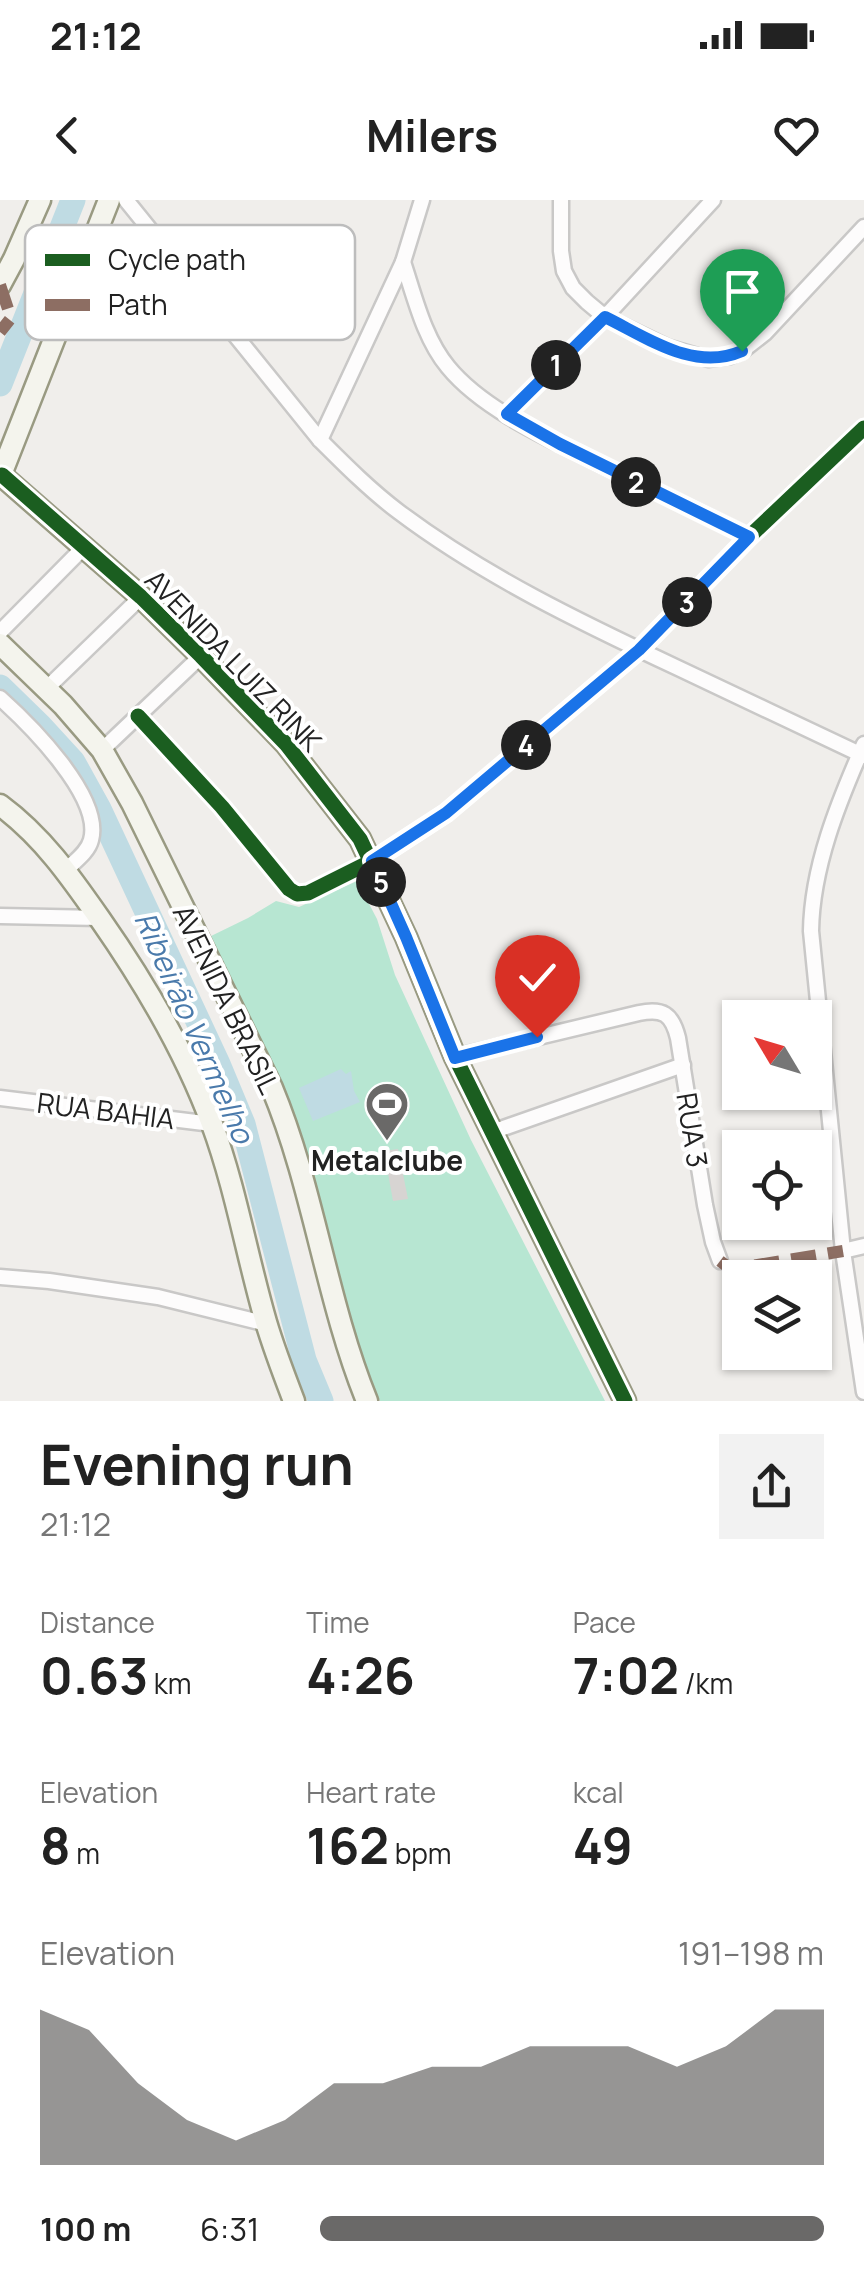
<!DOCTYPE html>
<meta charset="utf-8">
<style>
body{margin:0;font-family:Manrope,sans-serif;background:#f2f2f2;color:#222;height:100vh;display:flex;flex-direction:column;font-size:38px;white-space:nowrap}
*{box-sizing:border-box;margin:0}
p{font-size:32px;color:#767676}
.icon{flex:none;width:55px;height:55px;fill:none;stroke:currentColor;stroke-width:2;stroke-linecap:round;stroke-linejoin:round}
.map{position:relative;height:1201px;overflow:hidden}
.details{display:flex;flex-direction:column;background:#fff;flex:1}
.details>*{flex:none}
.needle{width:65px;rotate:308deg}
.fabs{position:absolute;left:722px;top:800px;display:grid;gap:20px}
.fabs a{display:grid;place-items:center;width:110px;height:110px;border-radius:0px;background:#fff;box-shadow:0 2px 8px #0004;font-size:50px}
.pin{position:absolute;display:grid;place-items:center;width:85px;height:85px;color:#fff;margin:-102px -42px;border-radius:50% 50% 50% 0;rotate:-45deg;box-shadow:0 0 10px #0007}
.pin .icon{rotate:45deg}
.km{position:absolute;width:50px;height:50px;margin:-25px;border-radius:50%;background:#222;color:#fff;font-size:28px;line-height:50px;text-align:center}
.round{display:grid;place-items:center;flex:none;width:105px;height:105px;border-radius:0px;background:#f2f2f2}
.head{display:flex;align-items:center;justify-content:space-between;height:170px;padding:0 40px}
h1{font-size:55px;font-weight:700;line-height:75px}
.figures{display:grid;grid-template-columns:repeat(3,1fr);gap:15px;height:170px;padding:10px 40px}
.figures div{display:grid;align-content:center}
.figures b{font-size:50px;font-weight:700}
.figures small{font-size:28px;font-weight:400}
.figures p{font-size:28px}
.chart{height:280px;padding:20px 40px}
.chart p{display:flex;justify-content:space-between}
.chart svg{width:100%;height:180px;margin-top:10px;fill:#6a6968;opacity:.7}
ul{padding:0 40px;list-style:none;font-size:32px}
li{display:grid;grid-template-columns:160px 120px 1fr;align-items:center;height:75px}
li i{height:25px;border-radius:12px;background:#6a6968}
.status{display:flex;justify-content:space-between;align-items:center;height:70px;padding:0 50px;background:#fff;direction:ltr}
.status svg{height:28px;fill:currentColor}
header{display:flex;justify-content:space-between;align-items:center;height:130px;padding:0 40px;background:#fff;font-size:45px;font-weight:700}
.map>svg:first-child{display:block}
.pitch{fill:#b7e6d2}
.water{fill:#bfdbe3}
.lines{fill:none;stroke-linecap:round;stroke-linejoin:round}
.river{stroke:#bfdbe3;stroke-width:25}
.building{fill:#d7d4d2}
.street-casing{stroke:#c9c8c7;stroke-width:19}
.secondary-casing{stroke:#999a82;stroke-width:25}
.street{stroke:#fdfcfc;stroke-width:14}
.secondary{stroke:#f4f4ed;stroke-width:20}
.quiet{stroke:#8d6e63;stroke-width:12;stroke-dasharray:25 12;stroke-linecap:butt}
.cycleway-casing{stroke:#fff;stroke-width:21}
.cycleway{stroke:#1b5e20;stroke-width:15}
.route-casing{stroke:#fff;stroke-width:20}
.route{stroke:#1a73e8;stroke-width:12}
.labels{text-anchor:middle;dominant-baseline:central;stroke-width:8;stroke-linejoin:round;paint-order:stroke}
.street-label{font-size:28px;fill:#222;stroke:#fff}
.poi-label{font-size:28px;font-weight:bold;fill:#222;stroke:#fff}
.water-label{font-size:30px;font-style:italic;fill:#4a7aab;stroke:#fff}
.key{fill:#fff;stroke:#bdbdbd;stroke-width:2.5}
.key-label{font-size:28px;fill:#222}
</style>
<div class="status"><b>21:12</b><svg viewBox="0 0 49 12"><path d="M0 12V9h3v3zM5 12V6h3v6zM10 12V3h3v9zM15 12V0h3v12zM26 1h20v11H26zM47 4h2v5h-2z"/></svg></div>
<header><svg class="icon" aria-label="back" viewBox="0 0 24 24"><path d="M15 5l-7 7 7 7"/></svg>Milers<svg class="icon" aria-label="heart" viewBox="0 0 24 24"><path d="M12 20l-8-8c-3-5 5-10 8-4 3-6 11-1 8 4z"/></svg></header>
<div class="map">
<svg width="864" height="1201" viewBox="0 0 864 1201">
<rect width="100%" height="100%" fill="#f0eeeb"/>
<path class="pitch" d="M357,681l20,38 18,56 76,165 134,261h-225c-39,-80 -51,-171 -77,-256 -22,-73 -61,-140 -94,-208l39,-19 28,-17 23,6z"/>
<path class="water" d="M341,869l5,5 5,-3 3,20 6,11 -47,19 -14,-33z"/>
<g class="lines">
<g class="river">
<path d="M0,184l73,-184"/>
<path d="M0,487l40,39 33,36 26,47 119,255 25,60 61,236 17,41"/>
</g>
</g>
<path class="building" d="M398,949l10,50 -15,2 -9,-50z"/>
<g class="lines">
<defs>
<g id="street">
<path d="M126,0l194,240c25,25 51,51 79,72 85,64 183,111 279,156 62,29 124,59 186,88"/>
<path d="M561,0v51l3,20 9,17 14,14 18,15 62,30 41,12 22,-3 12,-5 23,-18 99,-106"/>
<path d="M403,62c12,36 21,76 45,105 36,44 106,74 156,99 48,23 97,47 145,71"/>
<path d="M507,214l98,-97 108,-117"/>
<path d="M320,240l83,-178 19,-62"/>
<path d="M0,432l84,-85"/>
<path d="M46,489l95,-92"/>
<path d="M0,498c29,26 103,99 91,142 -3,12 -16,21 -25,30"/>
<path d="M138,516l84,91 67,82 8,5 11,-1 64,-32 74,-48 193,-163 110,-113 115,-109"/>
<path d="M864,544c-26,59 -52,123 -53,187l32,320 21,141"/>
<path d="M102,550l99,-94"/>
<path d="M0,716l100,2"/>
<path d="M455,857l184,-44c24,-5 33,1 39,25l27,167 8,37 7,19"/>
<path d="M0,898l212,26"/>
<path d="M492,932l191,-67"/>
<path d="M843,1051l21,-5"/>
<path d="M0,1077l49,4 109,16 109,27"/>
</g>
<g id="secondary">
<path d="M0,85l14,-26 26,-59"/>
<path d="M0,274l141,123 60,59 85,88 74,95 46,98 49,120 170,344"/>
<path d="M0,277l109,-277"/>
<path d="M0,444l63,61 39,45 30,53 140,285c42,101 54,212 95,313"/>
<path d="M0,605c42,31 70,71 100,114 44,63 85,132 112,205 24,65 35,133 54,198 8,27 18,53 28,79"/>
</g>
</defs>
<use href="#street" class="street-casing"/>
<use href="#secondary" class="secondary-casing"/>
<use href="#street" class="street"/>
<use href="#secondary" class="secondary"/>
<g class="quiet">
<path d="M0,85l11,33 -11,14"/>
<path d="M720,1061l8,6 11,1 104,-17"/>
</g>
<defs>
<g id="cycleway">
<path d="M2,275l139,122 60,59 85,88 74,95 46,98 49,120 170,344"/>
<path d="M138,516l84,91 67,82 8,5 11,-1 64,-32 74,-48 193,-163 110,-113 115,-109"/>
</g>
</defs>
<use href="#cycleway" class="cycleway-casing"/>
<use href="#cycleway" class="cycleway"/>
</g>
<g class="lines">
<defs>
<path id="route" d="M537,837l-82,21 -49,-121 -34,-76 74,-48 193,-163 110,-113 -189,-93 -53,-30 98,-97c43,21 89,55 137,34"/>
</defs>
<use href="#route" class="route-casing"/>
<use href="#route" class="route"/>
</g>
<defs>
<symbol id="stadium-pin" viewBox="-11 -11 22 30"><path d="M0 17L-7.5 6A9.5 9.5 0 1 1 7.5 6Z" fill="#6a6968" stroke="#fff"/><path d="M0-5a6.5 5 0 1 0 0 10a6.5 5 0 1 0 0-10ZM-3.5-1.8h7v3.6h-7Z" fill="#fff"/></symbol>
</defs>
<g fill-rule="evenodd">
<use href="#stadium-pin" x="362" y="879" width="50" height="68"/>
</g>
<g class="labels">
<g class="street-label">
<text transform="translate(234 460) rotate(46)">AVENIDA LUIZ RINK</text>
<text transform="translate(227 799) rotate(64)">AVENIDA BRASIL</text>
<text transform="translate(106 910) rotate(7)">RUA BAHIA</text>
<text transform="translate(693 930) rotate(81)">RUA 3</text>
</g>
<g class="poi-label">
<text x="387" y="960">Metalclube</text>
</g>
<g class="water-label">
<text transform="translate(195 827) rotate(66)">Ribeirão Vermelho</text>
</g>
</g>
<rect x="25" y="25" width="330" height="115" rx="15" class="key"/>
<rect x="45" y="54" width="45" height="12" fill="#1b5e20"/>
<rect x="45" y="99" width="45" height="12" fill="#8d6e63"/>
<g class="key-label">
<text x="108" y="70">Cycle path</text>
<text x="108" y="115">Path</text>
</g>
</svg>
<div class="fabs">
<a><svg class="needle" viewBox="-14 -14 28 28"><path d="M0-13l5 13h-10z" fill="#e53935"/><path d="M0 13l5-13h-10z" fill="#767676"/></svg></a>
<a><svg class="icon" aria-label="locate" viewBox="0 0 24 24"><circle cx="12" cy="12" r="6"/><path d="M12 2v4M12 18v4M2 12h4M18 12h4"/></svg></a>
<a><svg class="icon" aria-label="layers" viewBox="0 0 24 24"><path d="M12 4l9 5-9 5-9-5zM3 14l9 5 9-5"/></svg></a>
</div>
<div class="pin" style="left:742px;top:151px;background:#1e9e55"><svg class="icon" aria-label="arrive" viewBox="0 0 24 24"><path d="M6 21V4h12l-3 4 3 4H6"/></svg></div>
<div class="pin" style="left:537px;top:837px;background:#d93025"><svg class="icon" aria-label="check" viewBox="0 0 24 24"><path d="M5 12l5 5 9-10"/></svg></div>
<b class="km" style="left:556px;top:165px">1</b>
<b class="km" style="left:636px;top:282px">2</b>
<b class="km" style="left:687px;top:402px">3</b>
<b class="km" style="left:526px;top:545px">4</b>
<b class="km" style="left:381px;top:682px">5</b>
</div>
<section class="details">
<div class="head"><div><h1>Evening run</h1><p>21:12</p></div><a class="round"><svg class="icon" aria-label="share" viewBox="0 0 24 24"><path d="M12 15V3M7 8l5-5 5 5M5 13v7h14v-7"/></svg></a></div>
<div class="figures">
<div><p>Distance</p><b>0.63<small> km</small></b></div>
<div><p>Time</p><b>4:26</b></div>
<div><p>Pace</p><b>7:02<small> /km</small></b></div>
</div>
<div class="figures">
<div><p>Elevation</p><b>8<small> m</small></b></div>
<div><p>Heart rate</p><b>162<small> bpm</small></b></div>
<div><p>kcal</p><b>49</b></div>
</div>
<div class="chart"><p><span>Elevation</span>191–198 m</p>
<svg viewBox="0 0 160 44" preserveAspectRatio="none"><path d="M0 44V6L10 11L20 24L30 33L40 38L50 33L60 24L70 24L80 20L90 20L100 15L110 15L120 15L130 20L140 15L150 6L160 6V44z"/></svg>
</div>
<ul>
<li><b>100 m</b>6:31<i style="width:100%"></i></li>
</ul>
</section>
